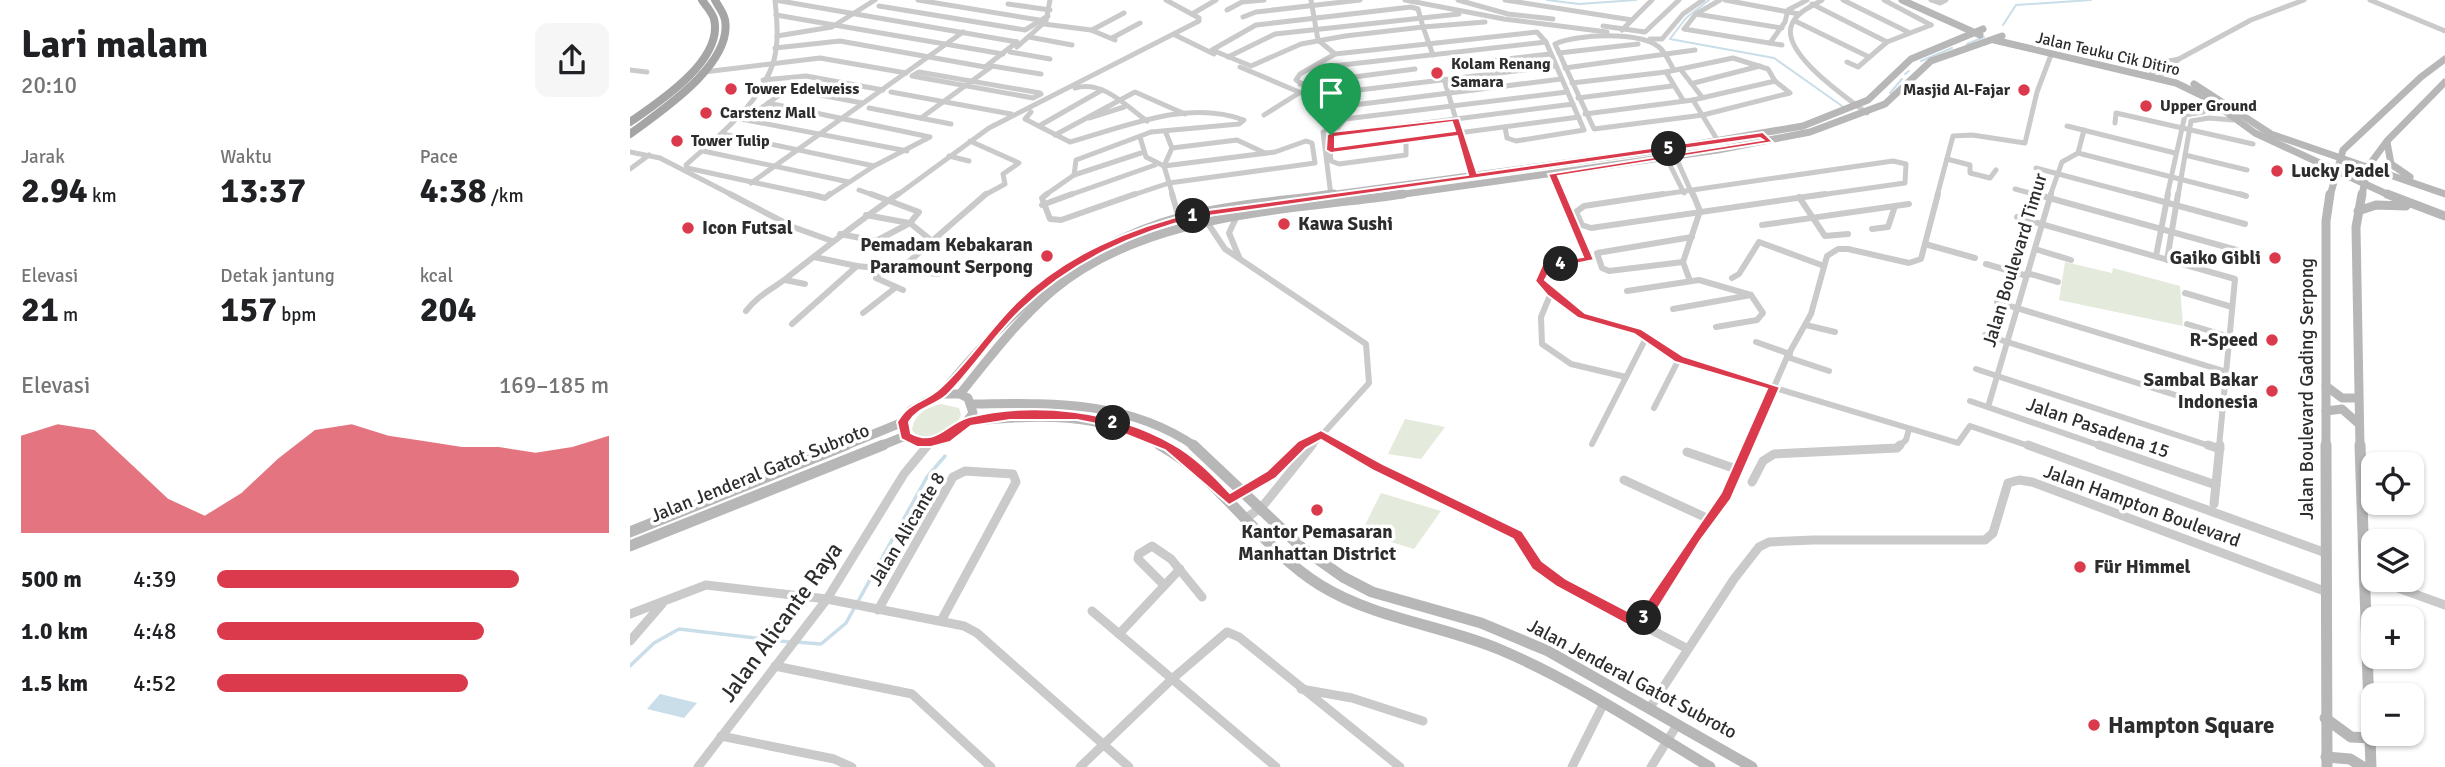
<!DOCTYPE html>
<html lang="id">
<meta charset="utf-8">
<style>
body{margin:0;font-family:Signika,sans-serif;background:#f6f6f6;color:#202124;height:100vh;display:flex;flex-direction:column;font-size:26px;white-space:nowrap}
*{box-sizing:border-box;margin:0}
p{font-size:23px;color:#757577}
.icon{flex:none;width:38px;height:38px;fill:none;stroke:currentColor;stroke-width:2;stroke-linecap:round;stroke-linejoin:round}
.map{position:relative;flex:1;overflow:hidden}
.sheet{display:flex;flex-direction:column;background:#fff;width:630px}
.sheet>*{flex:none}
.buttons{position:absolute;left:1731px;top:452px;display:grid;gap:14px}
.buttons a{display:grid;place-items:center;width:63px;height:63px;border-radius:14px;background:#fff;box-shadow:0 2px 5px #0004;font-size:35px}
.pin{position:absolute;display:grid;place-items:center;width:60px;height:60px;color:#fff;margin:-72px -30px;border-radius:50% 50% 50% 0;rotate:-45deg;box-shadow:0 0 7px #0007}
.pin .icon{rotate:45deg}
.km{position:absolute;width:35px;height:35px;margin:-18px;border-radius:50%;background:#222;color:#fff;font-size:19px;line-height:35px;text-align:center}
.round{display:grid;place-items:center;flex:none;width:74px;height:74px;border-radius:14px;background:#f6f6f6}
.summary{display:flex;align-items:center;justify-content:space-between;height:119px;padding:0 21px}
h1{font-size:38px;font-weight:700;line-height:52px}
.stats{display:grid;grid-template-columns:repeat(3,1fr);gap:10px;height:119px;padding:7px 21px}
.stats div{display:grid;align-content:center}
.stats b{font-size:35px;font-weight:700}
.stats small{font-size:19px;font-weight:400}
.stats p{font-size:19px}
.chart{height:196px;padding:14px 21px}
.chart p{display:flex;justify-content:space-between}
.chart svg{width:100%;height:126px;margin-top:7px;fill:#da3a4b;opacity:.7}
ul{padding:0 21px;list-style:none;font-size:23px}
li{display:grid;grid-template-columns:112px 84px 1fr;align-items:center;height:52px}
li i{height:18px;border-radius:9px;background:#da3a4b}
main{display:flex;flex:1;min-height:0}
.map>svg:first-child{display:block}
.green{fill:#e4eadc}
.water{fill:#c9dee9}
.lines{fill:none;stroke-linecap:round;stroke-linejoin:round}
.stream-far1{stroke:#c9dee9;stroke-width:2}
.stream{stroke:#c9dee9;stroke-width:3.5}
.street-far2{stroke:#cacaca;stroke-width:5}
.street-far1{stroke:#cacaca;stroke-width:6}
.street{stroke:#cacaca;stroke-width:9}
.secondary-far2{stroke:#b7b7b7;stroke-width:7}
.secondary-far1{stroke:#b7b7b7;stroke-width:9}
.secondary{stroke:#b7b7b7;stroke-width:11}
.primary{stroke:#a5a5a5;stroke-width:8}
.route{fill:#da3a4b;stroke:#fff;stroke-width:2;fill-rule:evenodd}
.poi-dot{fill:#da3a4b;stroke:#fff;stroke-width:2.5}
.labels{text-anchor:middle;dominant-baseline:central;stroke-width:7;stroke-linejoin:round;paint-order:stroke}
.far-street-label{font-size:16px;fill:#2d2d2d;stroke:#fff}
.far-poi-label{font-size:16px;font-weight:bold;fill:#2d2d2d;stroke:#fff;text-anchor:start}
.poi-label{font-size:19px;font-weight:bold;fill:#2d2d2d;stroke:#fff;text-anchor:start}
.street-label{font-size:19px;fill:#2d2d2d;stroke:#fff}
.near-street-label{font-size:23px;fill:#2d2d2d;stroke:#fff}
.near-poi-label{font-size:23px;font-weight:bold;fill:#2d2d2d;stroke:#fff;text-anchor:start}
</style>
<main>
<section class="sheet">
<div class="summary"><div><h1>Lari malam</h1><p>20:10</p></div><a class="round"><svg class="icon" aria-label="share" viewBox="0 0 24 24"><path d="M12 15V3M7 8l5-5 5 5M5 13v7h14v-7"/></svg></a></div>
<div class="stats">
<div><p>Jarak</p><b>2.94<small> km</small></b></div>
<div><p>Waktu</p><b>13:37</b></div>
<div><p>Pace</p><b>4:38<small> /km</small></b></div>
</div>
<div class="stats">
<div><p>Elevasi</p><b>21<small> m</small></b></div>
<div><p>Detak jantung</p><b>157<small> bpm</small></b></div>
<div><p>kcal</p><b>204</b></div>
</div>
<div class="chart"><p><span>Elevasi</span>169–185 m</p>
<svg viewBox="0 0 160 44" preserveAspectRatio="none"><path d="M0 44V10L10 6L20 8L30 20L40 32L50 38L60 30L70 18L80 8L90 6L100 10L110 12L120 14L130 14L140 16L150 14L160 10V44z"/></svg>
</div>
<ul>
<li><b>500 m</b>4:39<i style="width:77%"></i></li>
<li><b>1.0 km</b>4:48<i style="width:68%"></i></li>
<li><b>1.5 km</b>4:52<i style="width:64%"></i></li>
</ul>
</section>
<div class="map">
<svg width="1815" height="767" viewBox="0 0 1815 767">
<rect width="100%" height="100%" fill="#fff"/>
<g class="green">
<path d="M1435,262l47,11 1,-5 67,18 3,40 -124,-26z"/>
<path d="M311,404l18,4 2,7c-7,18 -25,25 -44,21l-5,-6c2,-16 14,-22 29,-26z"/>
<path d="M775,419l40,8 -24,32 -33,-5z"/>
<path d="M751,493l60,18 -27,38 -53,-16z"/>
</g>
<path class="water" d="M30,694l37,9 -13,15 -37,-9z"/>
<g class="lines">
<g class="stream-far1">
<path d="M917,0l32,4 57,-4"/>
<path d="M1079,0l-23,18 -16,21 104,19 68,48"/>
<path d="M1373,25l13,-20 75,-5"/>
<path d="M1337,44l17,-7"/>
<path d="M1291,61l31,-13"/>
<path d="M1275,74l4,-3"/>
<path d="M1260,93l12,-14"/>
</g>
<g class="stream">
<path d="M166,642l25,2 25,-21 81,-146 18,-21"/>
<path d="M0,666l24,-23 25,-14 110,13"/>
</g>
<g class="street-far2">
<path d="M288,0l121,20"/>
<path d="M681,0l7,40 17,14 -35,20 -4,6 42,27 7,12 -16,20 2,22 8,3 67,-9v-15"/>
<path d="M775,0l99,19 103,13"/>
<path d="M828,0l50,14 45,5"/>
<path d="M875,0l127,20"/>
<path d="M1090,0l-24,14 -12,15 98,16"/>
<path d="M1095,0l74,14"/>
<path d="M1192,0c-10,6 -25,12 -30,24 -13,28 55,74 75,89"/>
<path d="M1213,0l65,32"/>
<path d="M1254,0l47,25"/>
<path d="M1301,0l9,3 6,-3"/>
<path d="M1740,0l75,31"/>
<path d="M378,4l42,6"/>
<path d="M1182,4l75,38"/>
<path d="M249,6l146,24 23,-14"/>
<path d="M781,7l7,2 5,18 -78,9 -44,8 -50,22 -39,-16 44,-25z"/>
<path d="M597,10l15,-8 22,-2"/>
<path d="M562,14l24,-14"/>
<path d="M1066,14l86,14"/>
<path d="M146,15l227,39"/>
<path d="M613,17l13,-5 104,-12"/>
<path d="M1165,21l72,35"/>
<path d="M414,24l47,6 24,10"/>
<path d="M973,26l42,6 34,-32"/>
<path d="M793,27l10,28"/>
<path d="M793,27l62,-5"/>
<path d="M462,30l32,-17"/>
<path d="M992,30l30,-30"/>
<path d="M545,35l39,19"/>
<path d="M147,36l55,-9 43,-27"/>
<path d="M399,37l43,8"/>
<path d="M482,38l28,-15"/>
<path d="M1020,39h12l21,-25 20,-14"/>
<path d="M1140,43l15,-21 3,-12 19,-10"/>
<path d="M387,47l29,-26 4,-21"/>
<path d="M145,48l65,-7 145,26 32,-25"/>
<path d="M380,52l40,7"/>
<path d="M929,53l79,-9"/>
<path d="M705,54l202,-22 9,10 38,88 -68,11 -9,-3 -2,-11"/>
<path d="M598,57l47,-23 184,-20"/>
<path d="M1217,62l11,5 29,-25 44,-17"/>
<path d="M826,65l94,-11"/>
<path d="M362,66l49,8"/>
<path d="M610,67l66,28 33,26 -16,11 8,64"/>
<path d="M685,68l231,-26"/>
<path d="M935,68l130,-18"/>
<path d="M0,70l17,2"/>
<path d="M1051,70l21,27"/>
<path d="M74,72l116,-14 86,15"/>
<path d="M289,72l121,21 1,1 -8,4 -121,-22z"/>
<path d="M1036,72l17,28"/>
<path d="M1520,75l19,-14 10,-2 72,-39 53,-20"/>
<path d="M1529,77l20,-18"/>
<path d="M814,79l29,98"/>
<path d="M133,80l43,-4 77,14"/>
<path d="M942,83l94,-11 67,-14 35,11 7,12 15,12 -87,22 -109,14 -39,-85c22,-10 84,-13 104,3 7,6 10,15 15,23"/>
<path d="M1064,83l66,-17"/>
<path d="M670,84l115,-15"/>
<path d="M445,88c28,-8 51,18 72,33"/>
<path d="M261,92l120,22"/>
<path d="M124,94l36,-5 72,14"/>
<path d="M688,95l238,-29"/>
<path d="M948,98l94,-12"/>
<path d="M1063,100l25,41"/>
<path d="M138,103l162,34 -56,29 -46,30"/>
<path d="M708,107l223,-28"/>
<path d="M239,108l82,16"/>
<path d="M401,112l-6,7 45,23c55,-15 117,-43 174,-22l-5,4 -88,8"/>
<path d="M955,114l108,-14 82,-19"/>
<path d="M634,115l35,-22"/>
<path d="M106,118l171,33"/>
<path d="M291,118l70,-51"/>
<path d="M459,118l35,-11"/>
<path d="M116,119l39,-28"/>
<path d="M715,119l222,-27"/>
<path d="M1485,123l1,-10 137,31"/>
<path d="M409,126l63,-36"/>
<path d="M1437,126l108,27"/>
<path d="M93,134l151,32"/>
<path d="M425,135l80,-43 50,22"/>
<path d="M701,135l242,-31"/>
<path d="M340,141l49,22 -16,11 2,10 -22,12"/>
<path d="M542,148l65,-8 28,13"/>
<path d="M1038,149l10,13 15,34"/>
<path d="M700,150l249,-33"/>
<path d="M73,151l146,31"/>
<path d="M0,152l30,6 74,38"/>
<path d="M1448,153l168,43"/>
<path d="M1555,155l62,15"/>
<path d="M319,156l20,5"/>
<path d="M1042,156l-3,7 15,30"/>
<path d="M1317,159l23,6v8l20,5 6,-8"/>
<path d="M534,166l9,30"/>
<path d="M534,166l8,-18 -6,-15"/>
<path d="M1406,168l105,28"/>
<path d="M0,169l19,-14"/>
<path d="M923,174l9,22"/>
<path d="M444,175l67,-22"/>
<path d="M121,183l212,-151"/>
<path d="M1385,189l26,7"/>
<path d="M229,190l17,6"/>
<path d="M187,196l-130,-28 -1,-3c31,-28 76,-62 88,-105 5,-19 3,-40 1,-60l242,42"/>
<path d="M266,196l93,-68 210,-107v-3l-33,-18"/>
<path d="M414,196l30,-21 2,-15 75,-28"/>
<path d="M437,196l88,-31"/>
<path d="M500,196l39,-13 146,-20 -3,-20 -6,-2 -31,11 -111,14 -18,-9 -6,-20"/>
<path d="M1021,196l242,-35 13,3 -1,19 -92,13"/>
<path d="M1307,196l16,-60 19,-1 53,8 12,-51 14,-37"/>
<path d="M1420,196l12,-34 16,-9 6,-23"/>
<path d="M1537,196l18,-81 18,-3 11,-8"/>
<path d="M1548,196l13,-75 18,-3 24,2"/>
</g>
<g class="street-far1">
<path d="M100,194l63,33 39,14"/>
<path d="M179,194l16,4 5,-4"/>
<path d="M241,194l48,18 -9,11 22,18 -32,29"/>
<path d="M417,194l-5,4 8,21 11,1 74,-26"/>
<path d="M542,194l7,24"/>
<path d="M932,194l27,65 -42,7 -7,15 41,34 57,16 41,28 279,84 12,-17 62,21"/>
<path d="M1033,194l-79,12 -8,6 6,13 9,3 234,-34"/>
<path d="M1405,194l209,58"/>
<path d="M1505,194l110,30"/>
<path d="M1610,194l6,2"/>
<path d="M1169,197l26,39 23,-2"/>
<path d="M412,205l30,-11"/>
<path d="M236,215l43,8"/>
<path d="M1387,217l218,62 -16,168"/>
<path d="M606,218l-7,15 10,24"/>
<path d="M577,222l18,27 141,95 3,39 -58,64"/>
<path d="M1132,225l147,-21"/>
<path d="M1242,229l16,-2 7,-21"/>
<path d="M210,234l36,7 34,-18"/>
<path d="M302,241l54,-47"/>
<path d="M1295,244l50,14"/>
<path d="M1405,249l36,11"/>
<path d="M1526,256l12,-62"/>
<path d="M184,257l43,9 81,8"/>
<path d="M1537,260l11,-66"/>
<path d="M1053,262l-74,9 -7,-3 -5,-15 95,-16"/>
<path d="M1356,264l41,12"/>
<path d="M254,268l-8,10 27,12"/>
<path d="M1397,273l31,9"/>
<path d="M1102,278l7,-4 20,-32 65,24"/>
<path d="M155,280l20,4"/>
<path d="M1060,281l-7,-19 17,-51 -7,-17"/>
<path d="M997,291l72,-11 52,15 12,18 -6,7 -41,7"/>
<path d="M921,293l-10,24 1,27 29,20 55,13"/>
<path d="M1555,293l47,14"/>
<path d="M1367,302l230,70"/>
<path d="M1043,309l78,-14"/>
<path d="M116,311c12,-16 27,-22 42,-34 37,-29 72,-57 110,-83"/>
<path d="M233,313l32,-25"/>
<path d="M162,324l65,-58"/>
<path d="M1557,324l43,13"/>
<path d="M1176,325l29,7"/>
<path d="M1355,335l238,75"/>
<path d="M1126,342l34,12"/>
<path d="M1157,357l42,14"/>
<path d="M1346,369l237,78"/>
<path d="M1340,401l134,46"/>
<path d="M1358,407l63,-213"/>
<path d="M1024,408l25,-49"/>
<path d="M691,434l22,13"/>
<path d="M962,444l55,-108"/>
<path d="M297,447l4,-5"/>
<path d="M669,447l22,-13"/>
<path d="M1118,447l39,-90 24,-43 16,-58 11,-7h10l61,14 12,-4 17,-65"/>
<path d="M1268,447l8,-7 3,-11"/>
</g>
<g class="street">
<path d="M710,445l38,22 140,68 19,30 24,18 127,66"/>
<path d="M1398,445l298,108"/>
<path d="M1469,445l117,40"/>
<path d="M1578,445l12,4"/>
<path d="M1057,452l52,18"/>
<path d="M994,480l85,39"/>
<path d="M1122,482l11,-21 11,-7 123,-6 3,-3"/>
<path d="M599,500l42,-25 30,-30"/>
<path d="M1584,504l6,-59"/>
<path d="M616,518l16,-11 50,-62"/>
<path d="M1743,579l72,26"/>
<path d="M533,584l-25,-25 1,-5 13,-8 19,13 31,38"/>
<path d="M248,610l75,-133 12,-6 48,3 3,8 -75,139"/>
<path d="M462,611l184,156"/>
<path d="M0,614l76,-29 121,14 137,27 13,7 152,134"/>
<path d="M1010,624l86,-128 22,-51"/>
<path d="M489,634l61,-65"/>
<path d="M0,641l32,-37"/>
<path d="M145,666l137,28 79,73"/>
<path d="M671,689l51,9 71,23"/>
<path d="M1019,709l85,-130 25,-32 10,-5 44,-2h172l8,-7 15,-50 11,-3 13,2 295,110"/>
<path d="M91,736l113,23 18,8"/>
<path d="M68,767l129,-168 77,-125 24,-29"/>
<path d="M450,767l92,-88 55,-47 12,5 161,130"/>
<path d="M942,767l31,-62"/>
<path d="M1021,767l26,-42"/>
</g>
<g class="secondary-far2">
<path d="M1272,0l78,35"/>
<path d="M1364,40l182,43 31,15 48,35 136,63"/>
<path d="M1564,84l77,50 174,60"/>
<path d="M1757,142l4,22 19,13"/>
<path d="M691,196l347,-47 135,-23 65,-26 43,-41 72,-30"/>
<path d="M760,196l328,-46 92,-18 75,-28 46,-43 71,-25"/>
<path d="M1700,196l13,-46 78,-73 24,-18"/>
<path d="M1732,196l5,-28 20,-27 58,-59"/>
</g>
<g class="secondary-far1">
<path d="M1757,194l58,22"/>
<path d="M1728,211l18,-6 30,1"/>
<path d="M1696,386l16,12h16"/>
<path d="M311,394c61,-74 126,-140 220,-171 54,-18 116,-21 173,-29"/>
<path d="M311,394h19l8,4 5,15c-16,24 -50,43 -71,16l9,-19z"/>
<path d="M330,394c29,-36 57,-73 92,-103 94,-79 235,-80 351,-97"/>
<path d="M343,404c79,-1 156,-4 223,43"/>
<path d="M1696,411l16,-2 17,15"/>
<path d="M338,422c69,-8 133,-10 196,25"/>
<path d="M212,447l61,-25"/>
<path d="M248,447l27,-11"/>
<path d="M1696,447v-226l4,-27"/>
<path d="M1730,447l-4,-220 6,-33"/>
</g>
<g class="secondary">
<path d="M530,445c63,35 99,102 160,140 55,34 122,40 181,65 73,31 141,76 209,117"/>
<path d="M563,445l109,103 41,29 29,15 109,31 67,28 204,116"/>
<path d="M1696,445l1,322"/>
<path d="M1730,445l11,322"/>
<path d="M0,532l216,-87"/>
<path d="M0,546l253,-101"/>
<path d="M1695,718l26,19 20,1"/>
<path d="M1696,757l24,2 13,8"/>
</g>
<g class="primary">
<path d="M0,122c29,-20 94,-62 84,-103 -2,-7 -8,-13 -12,-19"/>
<path d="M0,134c31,-23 103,-70 95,-114 -1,-7 -7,-14 -10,-20"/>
</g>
</g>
<path class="route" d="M829,118l18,55 286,-41 10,10 -215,34 36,84 -43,9 -6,11 40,33 56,16 42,27 97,31 -49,112 -31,42 -55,88h-10l-78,-42 -25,-18 -19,-30 -139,-68 -53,-31 -15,8 -30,30 -47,27 -64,-55 -63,-25 -25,-5h-67l-39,6 -21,16 -19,5h-14l-16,-8 -4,-17c12,-21 24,-18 41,-32 28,-24 49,-58 75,-84 49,-51 120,-80 188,-95l267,-36 -11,-39 -126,17 -5,-3 1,-15 4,-3zM822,122l3,9 -120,16v-10zM1130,138l3,2 -215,34 35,83 -40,6 -8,18 12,14 31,23 56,16 41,28 92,27 -46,104 -84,123 -71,-37 -24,-18 -20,-30 -139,-67 -62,-34 -23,11 -31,30 -37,22c-17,-18 -35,-37 -57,-49 -60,-34 -138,-43 -204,-27 -23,6 -32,30 -58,16l-2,-11c9,-15 26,-16 38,-27 27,-27 47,-60 75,-86 49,-47 113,-77 179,-92z"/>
<g class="poi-dot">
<circle cx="807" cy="73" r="7"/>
<circle cx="101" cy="89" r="7"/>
<circle cx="1394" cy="90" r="7"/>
<circle cx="1516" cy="106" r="7"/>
<circle cx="76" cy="113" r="7"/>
<circle cx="47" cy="141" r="7"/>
<circle cx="1647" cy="171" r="7"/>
<circle cx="654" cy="224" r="7"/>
<circle cx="58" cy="228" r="7"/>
<circle cx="417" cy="256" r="7"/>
<circle cx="1645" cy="258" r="7"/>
<circle cx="1642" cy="340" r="7"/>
<circle cx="1642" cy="391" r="7"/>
<circle cx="687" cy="510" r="7"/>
<circle cx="1450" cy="567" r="7"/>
<circle cx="1464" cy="725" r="7"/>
</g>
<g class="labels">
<g class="far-street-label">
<text transform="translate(1478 54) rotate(13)">Jalan Teuku Cik Ditiro</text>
</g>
<g class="far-poi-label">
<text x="821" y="64">Kolam Renang<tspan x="821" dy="18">Samara</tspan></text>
<text x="115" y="89">Tower Edelweiss</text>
<text x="1380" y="90" text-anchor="end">Masjid Al-Fajar</text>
<text x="1530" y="106">Upper Ground</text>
<text x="90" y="113">Carstenz Mall</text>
<text x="61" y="141">Tower Tulip</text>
</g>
<g class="poi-label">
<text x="1661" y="171">Lucky Padel</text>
<text x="668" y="224">Kawa Sushi</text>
<text x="72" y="228">Icon Futsal</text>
<text x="403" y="245" text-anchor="end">Pemadam Kebakaran<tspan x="403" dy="22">Paramount Serpong</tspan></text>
<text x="1631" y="258" text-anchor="end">Gaiko Gibli</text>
<text x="1628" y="340" text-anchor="end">R-Speed</text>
<text x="1628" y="380" text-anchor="end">Sambal Bakar<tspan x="1628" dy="22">Indonesia</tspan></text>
<text x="687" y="532" text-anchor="middle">Kantor Pemasaran<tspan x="687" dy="22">Manhattan District</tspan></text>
<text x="1464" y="567">Für Himmel</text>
</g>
<g class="street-label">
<text transform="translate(1385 260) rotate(-73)">Jalan Boulevard Timur</text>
<text transform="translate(1677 389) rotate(-90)">Jalan Boulevard Gading Serpong</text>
<text transform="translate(1468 428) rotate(19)">Jalan Pasadena 15</text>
<text transform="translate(130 473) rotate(-22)">Jalan Jenderal Gatot Subroto</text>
<text transform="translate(1512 506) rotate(20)">Jalan Hampton Boulevard</text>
<text transform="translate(277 529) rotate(-59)">Jalan Alicante 8</text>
<text transform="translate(1002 679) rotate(28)">Jalan Jenderal Gatot Subroto</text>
</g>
<g class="near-street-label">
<text transform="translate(151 622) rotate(-54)">Jalan Alicante Raya</text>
</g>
<g class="near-poi-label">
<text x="1478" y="725">Hampton Square</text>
</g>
</g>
</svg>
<div class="buttons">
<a><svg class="icon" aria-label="locate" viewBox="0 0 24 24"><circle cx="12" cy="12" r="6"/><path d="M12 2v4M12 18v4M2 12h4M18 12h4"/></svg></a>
<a><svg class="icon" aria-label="layers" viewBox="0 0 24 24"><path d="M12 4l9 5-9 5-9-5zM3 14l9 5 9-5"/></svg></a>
<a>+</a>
<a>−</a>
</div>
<div class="pin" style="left:701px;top:135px;background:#1e9e55"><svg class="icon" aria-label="arrive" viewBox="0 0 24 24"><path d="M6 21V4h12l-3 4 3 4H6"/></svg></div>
<b class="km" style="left:563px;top:216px">1</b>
<b class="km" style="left:483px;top:423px">2</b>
<b class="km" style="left:1014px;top:618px">3</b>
<b class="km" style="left:931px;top:264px">4</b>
<b class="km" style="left:1039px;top:149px">5</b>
</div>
</main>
